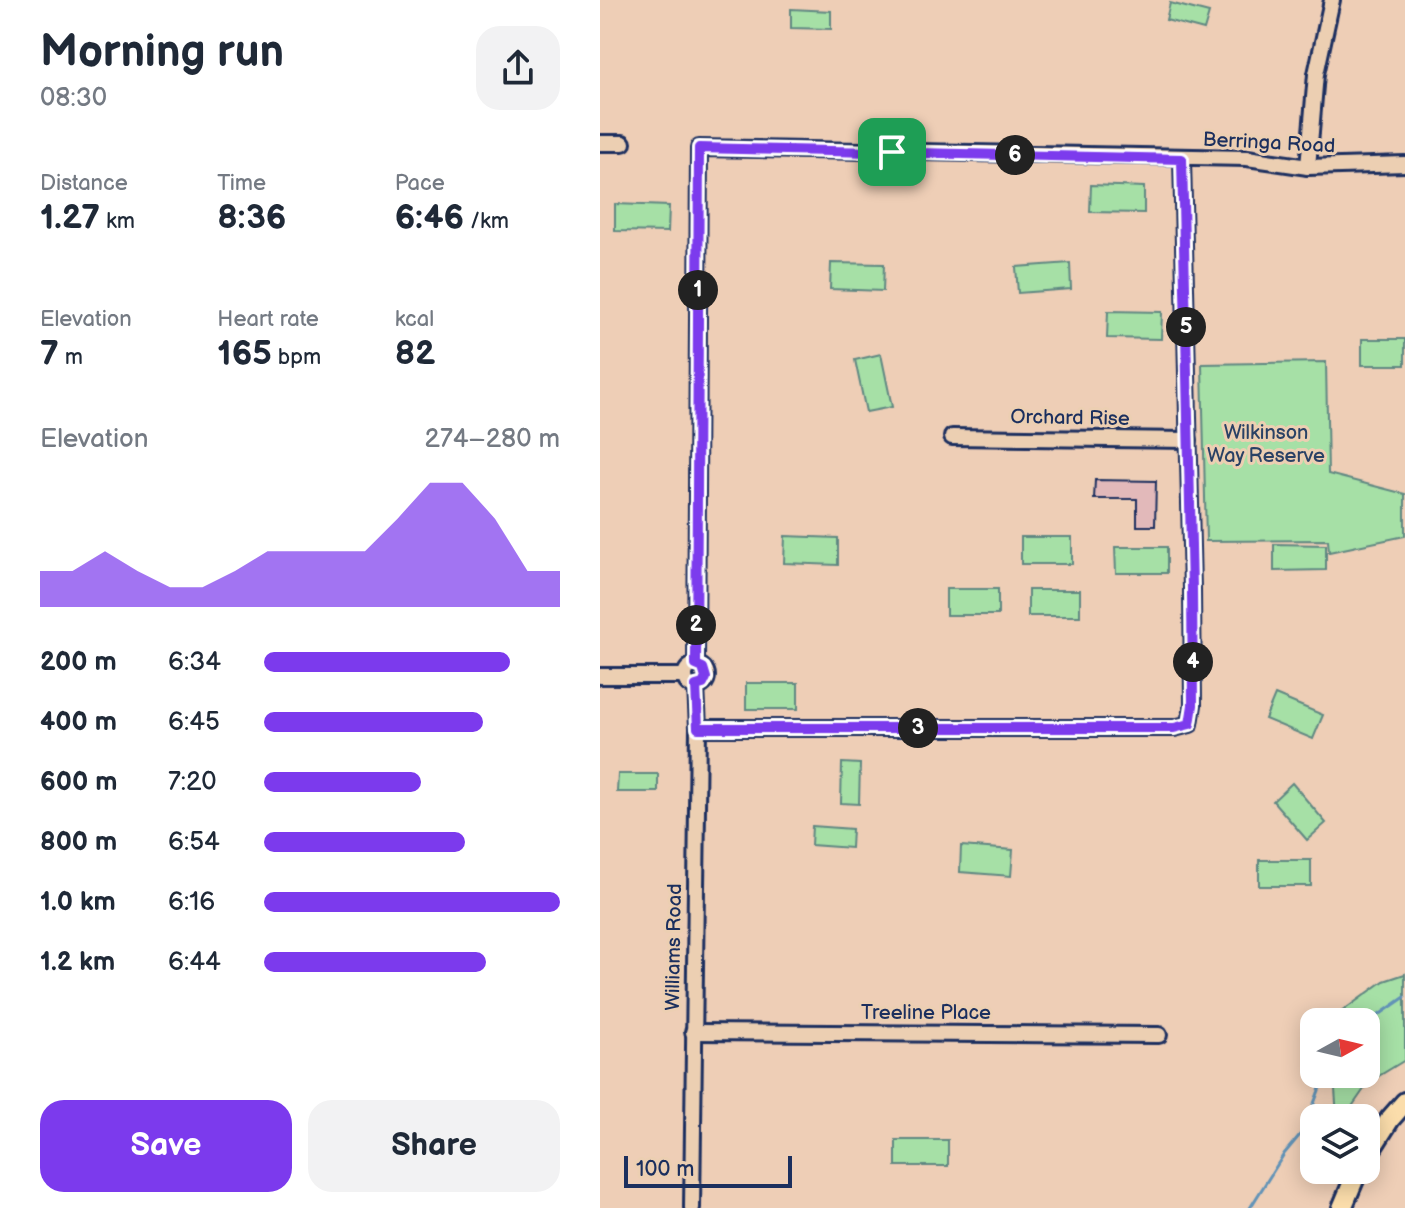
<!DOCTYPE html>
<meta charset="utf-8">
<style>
body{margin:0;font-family:"Balsamiq Sans",sans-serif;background:#f2f2f3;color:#1f2937;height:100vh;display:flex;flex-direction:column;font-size:30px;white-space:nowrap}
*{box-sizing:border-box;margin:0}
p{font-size:26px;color:#747a83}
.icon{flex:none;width:44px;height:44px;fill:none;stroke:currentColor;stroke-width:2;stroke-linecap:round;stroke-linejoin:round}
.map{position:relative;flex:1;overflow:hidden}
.panel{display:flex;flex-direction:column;background:#fff;width:600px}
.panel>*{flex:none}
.needle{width:52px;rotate:82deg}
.buttons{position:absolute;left:700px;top:1008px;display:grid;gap:16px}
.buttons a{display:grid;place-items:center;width:80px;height:80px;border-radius:16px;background:#fff;box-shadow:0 4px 20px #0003;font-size:40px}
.scale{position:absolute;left:24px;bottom:20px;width:168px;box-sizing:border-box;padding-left:8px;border:4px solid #1b2f5e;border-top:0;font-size:22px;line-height:28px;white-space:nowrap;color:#1b2f5e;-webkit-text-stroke:6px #eccfb2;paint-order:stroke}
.pin{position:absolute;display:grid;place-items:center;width:68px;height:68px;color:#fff;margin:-34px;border-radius:16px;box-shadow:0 4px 12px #0006}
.km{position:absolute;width:40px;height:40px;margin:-20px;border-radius:50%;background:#222;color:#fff;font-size:22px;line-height:40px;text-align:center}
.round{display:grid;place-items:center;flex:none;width:84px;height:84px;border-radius:24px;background:#f2f2f3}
.summary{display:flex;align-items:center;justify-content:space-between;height:136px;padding:0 40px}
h1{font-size:44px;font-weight:700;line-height:60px}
.figures{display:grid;grid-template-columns:repeat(3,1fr);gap:12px;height:136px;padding:8px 40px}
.figures div{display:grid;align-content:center}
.figures b{font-size:34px;font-weight:700}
.figures small{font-size:22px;font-weight:400}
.figures p{font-size:22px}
.chart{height:224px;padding:16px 40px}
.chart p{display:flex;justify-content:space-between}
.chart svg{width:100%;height:144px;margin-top:8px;fill:#7c3aed;opacity:.7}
.action{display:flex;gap:16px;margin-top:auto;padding:16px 40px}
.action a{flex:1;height:92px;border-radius:24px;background:#7c3aed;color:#fff;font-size:32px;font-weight:700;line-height:92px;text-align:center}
.action a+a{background:#f2f2f3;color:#1f2937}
ul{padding:0 40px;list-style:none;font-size:26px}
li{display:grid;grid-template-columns:128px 96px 1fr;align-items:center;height:60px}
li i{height:20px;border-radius:10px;background:#7c3aed}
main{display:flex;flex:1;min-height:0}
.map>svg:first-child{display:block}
.green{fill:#a6e0a6;stroke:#608882;stroke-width:2}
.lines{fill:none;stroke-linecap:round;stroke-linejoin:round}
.stream{stroke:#6293b7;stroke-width:3}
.building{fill:#e2b9ba;stroke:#1b2f5e;stroke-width:2}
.minor-casing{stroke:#1b2f5e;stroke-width:20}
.major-casing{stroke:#1b2f5e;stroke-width:24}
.minor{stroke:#eccfb2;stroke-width:14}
.major{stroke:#fbddab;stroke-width:18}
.route-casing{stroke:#fff;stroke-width:16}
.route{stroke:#7c3aed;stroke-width:10}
.labels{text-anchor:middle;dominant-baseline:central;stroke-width:6;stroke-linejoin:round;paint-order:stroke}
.street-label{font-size:20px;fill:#1b2f5e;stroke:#eccfb2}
.park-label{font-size:20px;fill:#294165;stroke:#eccfb2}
</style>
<main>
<section class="panel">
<div class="summary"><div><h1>Morning run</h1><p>08:30</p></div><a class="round"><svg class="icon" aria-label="share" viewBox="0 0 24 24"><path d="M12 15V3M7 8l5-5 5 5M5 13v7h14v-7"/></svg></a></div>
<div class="figures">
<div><p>Distance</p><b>1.27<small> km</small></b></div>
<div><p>Time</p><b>8:36</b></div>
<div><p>Pace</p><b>6:46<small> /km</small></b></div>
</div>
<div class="figures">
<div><p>Elevation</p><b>7<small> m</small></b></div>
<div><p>Heart rate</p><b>165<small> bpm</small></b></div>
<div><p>kcal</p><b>82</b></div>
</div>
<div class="chart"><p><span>Elevation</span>274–280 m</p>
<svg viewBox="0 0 160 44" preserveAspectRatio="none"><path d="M0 44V33L10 33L20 27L30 33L40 38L50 38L60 33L70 27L80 27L90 27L100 27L110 17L120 6L130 6L140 17L150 33L160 33V44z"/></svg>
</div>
<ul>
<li><b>200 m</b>6:34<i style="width:83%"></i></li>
<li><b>400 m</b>6:45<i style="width:74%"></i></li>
<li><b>600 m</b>7:20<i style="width:53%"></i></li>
<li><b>800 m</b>6:54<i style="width:68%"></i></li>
<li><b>1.0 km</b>6:16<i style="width:100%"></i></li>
<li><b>1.2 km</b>6:44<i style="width:75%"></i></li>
</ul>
<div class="action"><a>Save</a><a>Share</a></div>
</section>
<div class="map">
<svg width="805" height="1208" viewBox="0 0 805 1208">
<rect width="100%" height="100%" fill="#eeceb6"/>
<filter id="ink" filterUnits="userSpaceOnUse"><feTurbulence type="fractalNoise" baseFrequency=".0125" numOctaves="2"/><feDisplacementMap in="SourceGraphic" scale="16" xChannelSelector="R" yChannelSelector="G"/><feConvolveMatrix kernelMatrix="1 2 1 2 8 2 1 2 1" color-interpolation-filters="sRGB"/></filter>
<g filter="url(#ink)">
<g class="green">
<path d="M570,3l39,10 -5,17 -38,-10z"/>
<path d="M191,9l40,2v18l-40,-1z"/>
<path d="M491,185l53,2v26l-54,-1z"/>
<path d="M15,204l54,2 -1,26 -53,-1z"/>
<path d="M231,263l53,1 -1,27 -53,-2z"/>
<path d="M470,263l1,26 -53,4 -2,-26z"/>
<path d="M508,311l54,1 -1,27 -54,-1z"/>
<rect x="762" y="339" width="43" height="26"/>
<path d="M281,354l11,53 -26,5 -11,-52z"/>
<path d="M726,362l2,112 77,20v42l-76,16 -1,-12 -122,1 -4,-177z"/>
<path d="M185,536l53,2v27l-54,-2z"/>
<rect x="421" y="537" width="51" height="27"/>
<path d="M674,544l52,1v25l-52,1z"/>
<path d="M515,547h52v26h-51z"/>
<rect x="346" y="589" width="52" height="26"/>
<rect x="428" y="590" width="52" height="26"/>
<rect x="146" y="683" width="52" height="26"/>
<path d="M675,695l48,20 -10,24 -48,-20z"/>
<path d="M242,763l18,1 -1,40 -18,-1z"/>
<path d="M18,774h40v18h-41z"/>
<path d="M692,783l34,40 -19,17 -34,-39z"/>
<path d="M212,826l40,3 -1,19 -40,-3z"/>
<path d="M361,846l52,4 -2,26 -51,-4z"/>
<rect x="659" y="860" width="52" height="26"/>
<path d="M805,974v86l-36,22 -25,36h-7l-3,-44h32v-52h-36v-2l54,-39z"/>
<rect x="296" y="1140" width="52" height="26"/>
</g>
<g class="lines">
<g class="stream">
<path d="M766,1028l10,-11 29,-20"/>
<path d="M650,1208l34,-54 20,-24 17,-45 8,-11"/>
</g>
</g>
<path class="building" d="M495,480l61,1 -1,45h-18v-27h-43z"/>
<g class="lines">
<defs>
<g id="minor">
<path d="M0,143h23"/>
<path d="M708,167l8,-93 16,-74"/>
<path d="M352,437l237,3"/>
<path d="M96,665l3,-517 548,10 61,9 97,-3"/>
<circle cx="96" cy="676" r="11"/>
<path d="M0,676h85"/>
<path d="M98,728h476l16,-4 3,-19 -1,-116 -10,-430"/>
<path d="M93,1032l466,3"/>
<path d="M92,1208l6,-480 -2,-42"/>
</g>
<g id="major">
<path d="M766,1157l24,-38 15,-17"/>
<path d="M742,1208l16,-38"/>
</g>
</defs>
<use href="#minor" class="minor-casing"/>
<use href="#major" class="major-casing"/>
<use href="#minor" class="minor"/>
<use href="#major" class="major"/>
</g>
</g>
<g class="lines" filter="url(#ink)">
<defs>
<path id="route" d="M99,148l483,11 10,430 1,116 -3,19 -16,4h-476l-2,-42 7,-2 3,-6 -3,-10 -7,-3z"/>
</defs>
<use href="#route" class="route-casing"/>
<use href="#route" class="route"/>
</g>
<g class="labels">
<g class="street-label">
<text transform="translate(669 143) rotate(3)">Berringa Road</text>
<text transform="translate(470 418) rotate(1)">Orchard Rise</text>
<text transform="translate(74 947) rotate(-89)">Williams Road</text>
<text x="326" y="1013">Treeline Place</text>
</g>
<g class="park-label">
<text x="666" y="433">Wilkinson<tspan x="666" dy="23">Way Reserve</tspan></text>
</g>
</g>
</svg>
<div class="buttons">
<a><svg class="needle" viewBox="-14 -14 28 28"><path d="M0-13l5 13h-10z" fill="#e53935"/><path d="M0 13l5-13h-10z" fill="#747a83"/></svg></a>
<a><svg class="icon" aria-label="layers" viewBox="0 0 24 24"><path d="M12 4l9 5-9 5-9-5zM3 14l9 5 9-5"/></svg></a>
</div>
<div class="scale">100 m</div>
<div class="pin" style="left:292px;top:152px;background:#1e9e55"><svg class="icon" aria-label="arrive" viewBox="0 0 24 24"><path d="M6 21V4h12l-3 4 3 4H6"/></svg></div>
<b class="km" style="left:98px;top:290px">1</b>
<b class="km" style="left:96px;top:625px">2</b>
<b class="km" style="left:318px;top:728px">3</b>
<b class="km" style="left:593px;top:662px">4</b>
<b class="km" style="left:586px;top:327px">5</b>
<b class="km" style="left:415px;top:155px">6</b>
</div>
</main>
